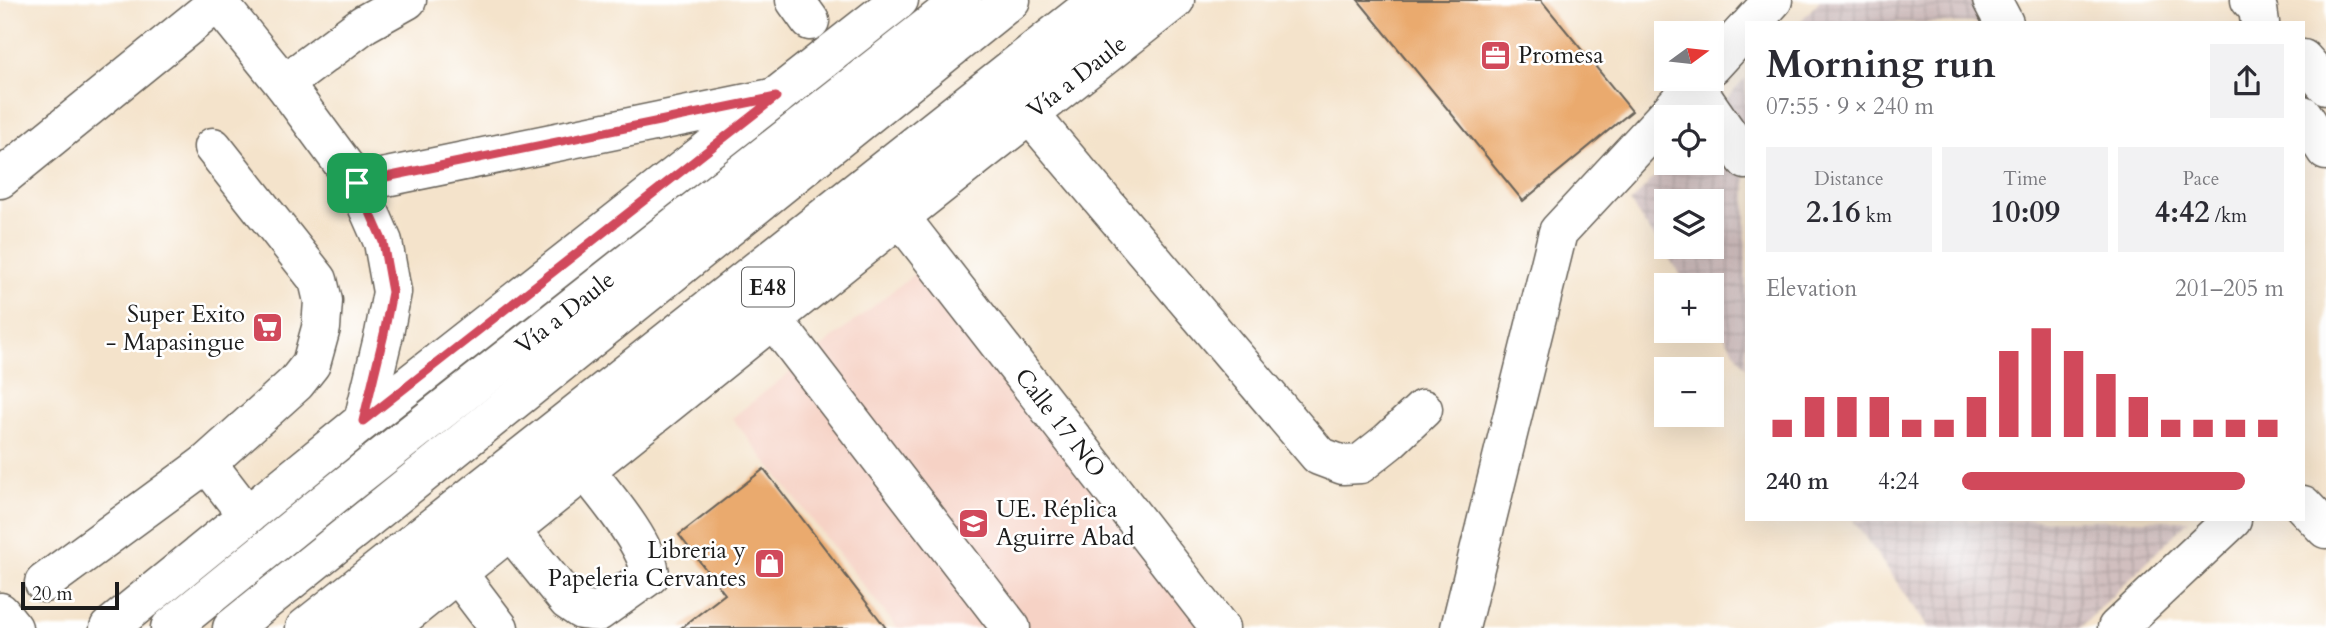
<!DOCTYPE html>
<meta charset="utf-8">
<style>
body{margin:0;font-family:Cardo,serif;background:#f2f2f3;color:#2b2b33;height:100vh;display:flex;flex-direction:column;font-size:26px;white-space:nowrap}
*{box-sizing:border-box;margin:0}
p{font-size:23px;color:#7c7c81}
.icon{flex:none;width:38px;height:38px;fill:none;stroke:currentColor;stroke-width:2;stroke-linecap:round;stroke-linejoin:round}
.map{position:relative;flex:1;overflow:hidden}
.details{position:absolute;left:1745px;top:21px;width:560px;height:500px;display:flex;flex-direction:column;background:#fff;border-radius:0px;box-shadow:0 7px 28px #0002}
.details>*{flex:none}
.needle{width:46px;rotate:75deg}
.buttons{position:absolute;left:1654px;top:21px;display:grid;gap:14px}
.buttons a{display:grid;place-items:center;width:70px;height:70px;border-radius:0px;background:#fff;box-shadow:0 7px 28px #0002;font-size:35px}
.scale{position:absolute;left:21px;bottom:18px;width:98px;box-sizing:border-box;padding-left:7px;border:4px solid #1c1c1c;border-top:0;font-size:19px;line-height:24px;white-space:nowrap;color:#1c1c1c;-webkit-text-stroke:5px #fff;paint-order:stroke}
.pin{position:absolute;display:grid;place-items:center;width:60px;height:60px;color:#fff;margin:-30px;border-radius:14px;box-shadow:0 4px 10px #0006}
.round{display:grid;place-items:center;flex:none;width:74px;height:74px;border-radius:0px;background:#f2f2f3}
.headline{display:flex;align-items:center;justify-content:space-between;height:119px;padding:0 21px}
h1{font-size:38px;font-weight:600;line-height:52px}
.metrics{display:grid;grid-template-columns:repeat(3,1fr);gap:10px;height:119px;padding:7px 21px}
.metrics div{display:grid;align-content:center;border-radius:0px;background:#f2f2f3;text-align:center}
.metrics b{font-size:30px;font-weight:600}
.metrics small{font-size:19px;font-weight:400}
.metrics p{font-size:19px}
.chart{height:196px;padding:14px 21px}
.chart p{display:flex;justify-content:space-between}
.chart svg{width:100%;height:126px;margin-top:7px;stroke:#d1495b;stroke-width:6}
ul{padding:0 21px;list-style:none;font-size:23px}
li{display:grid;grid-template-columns:112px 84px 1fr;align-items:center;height:52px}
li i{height:18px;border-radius:9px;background:#d1495b}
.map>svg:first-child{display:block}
.built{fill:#f6d2c5}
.industrial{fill:url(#industrial-grid);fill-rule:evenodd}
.building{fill:#eaaa6e}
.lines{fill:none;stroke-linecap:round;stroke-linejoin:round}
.minor-casing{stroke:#686259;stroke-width:41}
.major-casing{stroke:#686259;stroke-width:41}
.minor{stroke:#fff;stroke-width:38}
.major{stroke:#fff;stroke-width:38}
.route-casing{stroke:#fff;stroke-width:14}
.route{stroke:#d1495b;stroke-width:9}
.labels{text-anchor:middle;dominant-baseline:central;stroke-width:5;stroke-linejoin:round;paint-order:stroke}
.shield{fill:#fff;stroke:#606060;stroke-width:2}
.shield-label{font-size:23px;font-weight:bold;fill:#1c1c1c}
.poi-label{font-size:24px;fill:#1c1c1c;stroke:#fff;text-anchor:start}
.street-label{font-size:24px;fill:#1c1c1c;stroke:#fff}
</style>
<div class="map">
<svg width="2326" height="628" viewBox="0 0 2326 628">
<defs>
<pattern id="industrial-grid" width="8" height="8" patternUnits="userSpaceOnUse" patternTransform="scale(1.75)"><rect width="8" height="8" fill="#d1bfbf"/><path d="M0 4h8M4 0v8" fill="none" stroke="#b3a4a4"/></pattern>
</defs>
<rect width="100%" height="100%" fill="#fff"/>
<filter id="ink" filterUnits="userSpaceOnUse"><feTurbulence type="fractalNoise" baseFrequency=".0143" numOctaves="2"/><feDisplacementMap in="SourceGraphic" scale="14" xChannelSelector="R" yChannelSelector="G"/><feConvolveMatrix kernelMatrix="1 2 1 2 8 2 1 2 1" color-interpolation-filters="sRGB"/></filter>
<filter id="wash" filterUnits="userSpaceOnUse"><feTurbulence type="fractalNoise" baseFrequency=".00686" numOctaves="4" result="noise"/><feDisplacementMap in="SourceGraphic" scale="28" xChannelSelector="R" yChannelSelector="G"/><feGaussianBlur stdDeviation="1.57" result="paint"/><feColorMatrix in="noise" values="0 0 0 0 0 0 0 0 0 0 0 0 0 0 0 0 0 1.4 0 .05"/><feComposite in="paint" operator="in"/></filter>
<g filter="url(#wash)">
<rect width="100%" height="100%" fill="#f4e3cb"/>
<path class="built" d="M928,263l287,365h-318l-165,-210z"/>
<g class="industrial">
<path d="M1820,0h152l12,23h-185z"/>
<path d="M1746,78v290l-34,-50v-33h-24l-58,-82 38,-40h44l-2,-46zM1666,201h46v46h-46z"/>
<path d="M1853,520h336l-109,108h-151z"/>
</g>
<g id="blocks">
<g class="building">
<path d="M1358,0h183l91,111 -109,90z"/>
<path d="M764,469l122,159h-205l44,-34 -46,-59z"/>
</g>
</g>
</g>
<g filter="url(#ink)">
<use href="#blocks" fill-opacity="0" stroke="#686259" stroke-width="2"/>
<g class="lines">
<defs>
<g id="minor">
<path d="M216,0l68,84 73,99 26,59 9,50 -8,42 -21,87"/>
<path d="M795,0l15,21"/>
<path d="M1992,0l12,23"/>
<path d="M2250,0l8,9 2,14"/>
<path d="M1752,23l21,-23"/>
<path d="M2303,59l23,26"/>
<path d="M1712,66l34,-37"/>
<path d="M284,84l80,-60 43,-24"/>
<path d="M1694,85l52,75"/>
<path d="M1030,115l289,341 24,9 17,-1 29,-23 34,-32"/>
<path d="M2303,115l23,36"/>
<path d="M213,147l105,133 5,21 -2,27 -10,36 -15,19 -89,80 40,52"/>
<path d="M0,179l218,-177"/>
<path d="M357,183l419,-86"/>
<path d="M900,217l320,411"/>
<path d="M773,319l238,309"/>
<path d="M2303,505l23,24"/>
<path d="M511,531l57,70 13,9 17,2 52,-37c-1,-29 -45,-80 -64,-104"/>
<path d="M458,574l41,54"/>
<path d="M44,583l163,-120"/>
<path d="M0,612l13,16"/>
<path d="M232,628l779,-628"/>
<path d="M305,628l786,-622"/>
<path d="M1460,628l98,-396 142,-153"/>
<path d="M2117,628l115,-108"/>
</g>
<g id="major">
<path d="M109,628l254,-207 536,-421"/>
<path d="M170,628l174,-141 618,-487"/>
<path d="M342,628l786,-628"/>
<path d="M389,628l511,-411 275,-217"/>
</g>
</defs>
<use href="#minor" class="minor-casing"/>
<use href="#major" class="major-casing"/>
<use href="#minor" class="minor"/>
<use href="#major" class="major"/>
</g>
</g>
<g class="lines" filter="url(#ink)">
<defs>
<path id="route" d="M776,97l-413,324 21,-87 8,-42 -9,-50 -26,-59z"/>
</defs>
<use href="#route" class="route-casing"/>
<use href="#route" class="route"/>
</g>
<defs>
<symbol id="office-square" viewBox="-11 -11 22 22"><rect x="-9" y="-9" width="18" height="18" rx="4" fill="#d1495b" stroke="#fff"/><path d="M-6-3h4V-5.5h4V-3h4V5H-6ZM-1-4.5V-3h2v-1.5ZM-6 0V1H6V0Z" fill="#fff"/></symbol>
<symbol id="supermarket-square" viewBox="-11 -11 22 22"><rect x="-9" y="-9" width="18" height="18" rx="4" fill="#d1495b" stroke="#fff"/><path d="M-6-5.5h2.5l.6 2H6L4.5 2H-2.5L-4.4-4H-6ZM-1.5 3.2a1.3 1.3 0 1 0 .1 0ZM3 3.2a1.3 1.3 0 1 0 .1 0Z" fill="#fff"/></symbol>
<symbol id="school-square" viewBox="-11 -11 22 22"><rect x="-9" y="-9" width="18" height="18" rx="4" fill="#d1495b" stroke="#fff"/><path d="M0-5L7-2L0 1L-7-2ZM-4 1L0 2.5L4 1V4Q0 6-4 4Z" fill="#fff"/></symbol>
<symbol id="shop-square" viewBox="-11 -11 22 22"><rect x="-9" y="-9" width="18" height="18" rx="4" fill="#d1495b" stroke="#fff"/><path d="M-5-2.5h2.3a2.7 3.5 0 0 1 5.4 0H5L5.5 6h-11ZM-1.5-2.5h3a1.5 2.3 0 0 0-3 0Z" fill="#fff"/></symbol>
</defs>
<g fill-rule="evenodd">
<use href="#office-square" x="1478" y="38" width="35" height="35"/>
<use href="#supermarket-square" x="250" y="310" width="35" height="35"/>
<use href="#school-square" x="956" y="506" width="35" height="35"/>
<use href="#shop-square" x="752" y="546" width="35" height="35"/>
</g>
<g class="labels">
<rect class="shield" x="742" y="267.5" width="52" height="39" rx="5"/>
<g class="shield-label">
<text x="768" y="287">E48</text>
</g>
<g class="poi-label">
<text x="1518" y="55">Promesa</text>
<text x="245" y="314" text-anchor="end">Super Exito<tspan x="245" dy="28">- Mapasingue</tspan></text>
<text x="996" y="509">UE. Réplica<tspan x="996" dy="28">Aguirre Abad</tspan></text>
<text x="746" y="550" text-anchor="end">Libreria y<tspan x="746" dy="28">Papeleria Cervantes</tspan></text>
</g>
<g class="street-label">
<text transform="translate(1077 77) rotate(-38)">Vía a Daule</text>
<text transform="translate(565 313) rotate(-38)">Vía a Daule</text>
<text transform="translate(1060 423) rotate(52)">Calle 17 NO</text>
</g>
</g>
</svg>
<div class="buttons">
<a><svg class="needle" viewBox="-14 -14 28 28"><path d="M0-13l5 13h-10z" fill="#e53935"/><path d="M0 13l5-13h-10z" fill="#7c7c81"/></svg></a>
<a><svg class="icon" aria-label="locate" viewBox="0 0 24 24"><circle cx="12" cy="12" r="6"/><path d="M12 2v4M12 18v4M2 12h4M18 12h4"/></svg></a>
<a><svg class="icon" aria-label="layers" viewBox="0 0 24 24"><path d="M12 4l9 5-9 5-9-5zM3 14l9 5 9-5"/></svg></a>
<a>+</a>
<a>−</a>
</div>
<div class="scale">20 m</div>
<div class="pin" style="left:357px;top:183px;background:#1e9e55"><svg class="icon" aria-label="arrive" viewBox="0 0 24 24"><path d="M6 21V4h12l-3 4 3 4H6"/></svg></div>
<section class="details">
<div class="headline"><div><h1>Morning run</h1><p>07:55 · 9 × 240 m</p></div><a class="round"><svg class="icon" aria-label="share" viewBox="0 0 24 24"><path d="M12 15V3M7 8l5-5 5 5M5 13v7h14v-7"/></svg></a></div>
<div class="metrics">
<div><p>Distance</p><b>2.16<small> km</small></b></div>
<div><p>Time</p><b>10:09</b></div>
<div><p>Pace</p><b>4:42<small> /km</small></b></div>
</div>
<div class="chart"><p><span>Elevation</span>201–205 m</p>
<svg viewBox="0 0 160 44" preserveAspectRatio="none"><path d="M5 44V38M15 44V30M25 44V30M35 44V30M45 44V38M55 44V38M65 44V30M75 44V14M85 44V6M95 44V14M105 44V22M115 44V30M125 44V38M135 44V38M145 44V38M155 44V38"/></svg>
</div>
<ul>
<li><b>240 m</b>4:24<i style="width:88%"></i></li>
</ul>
</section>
</div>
